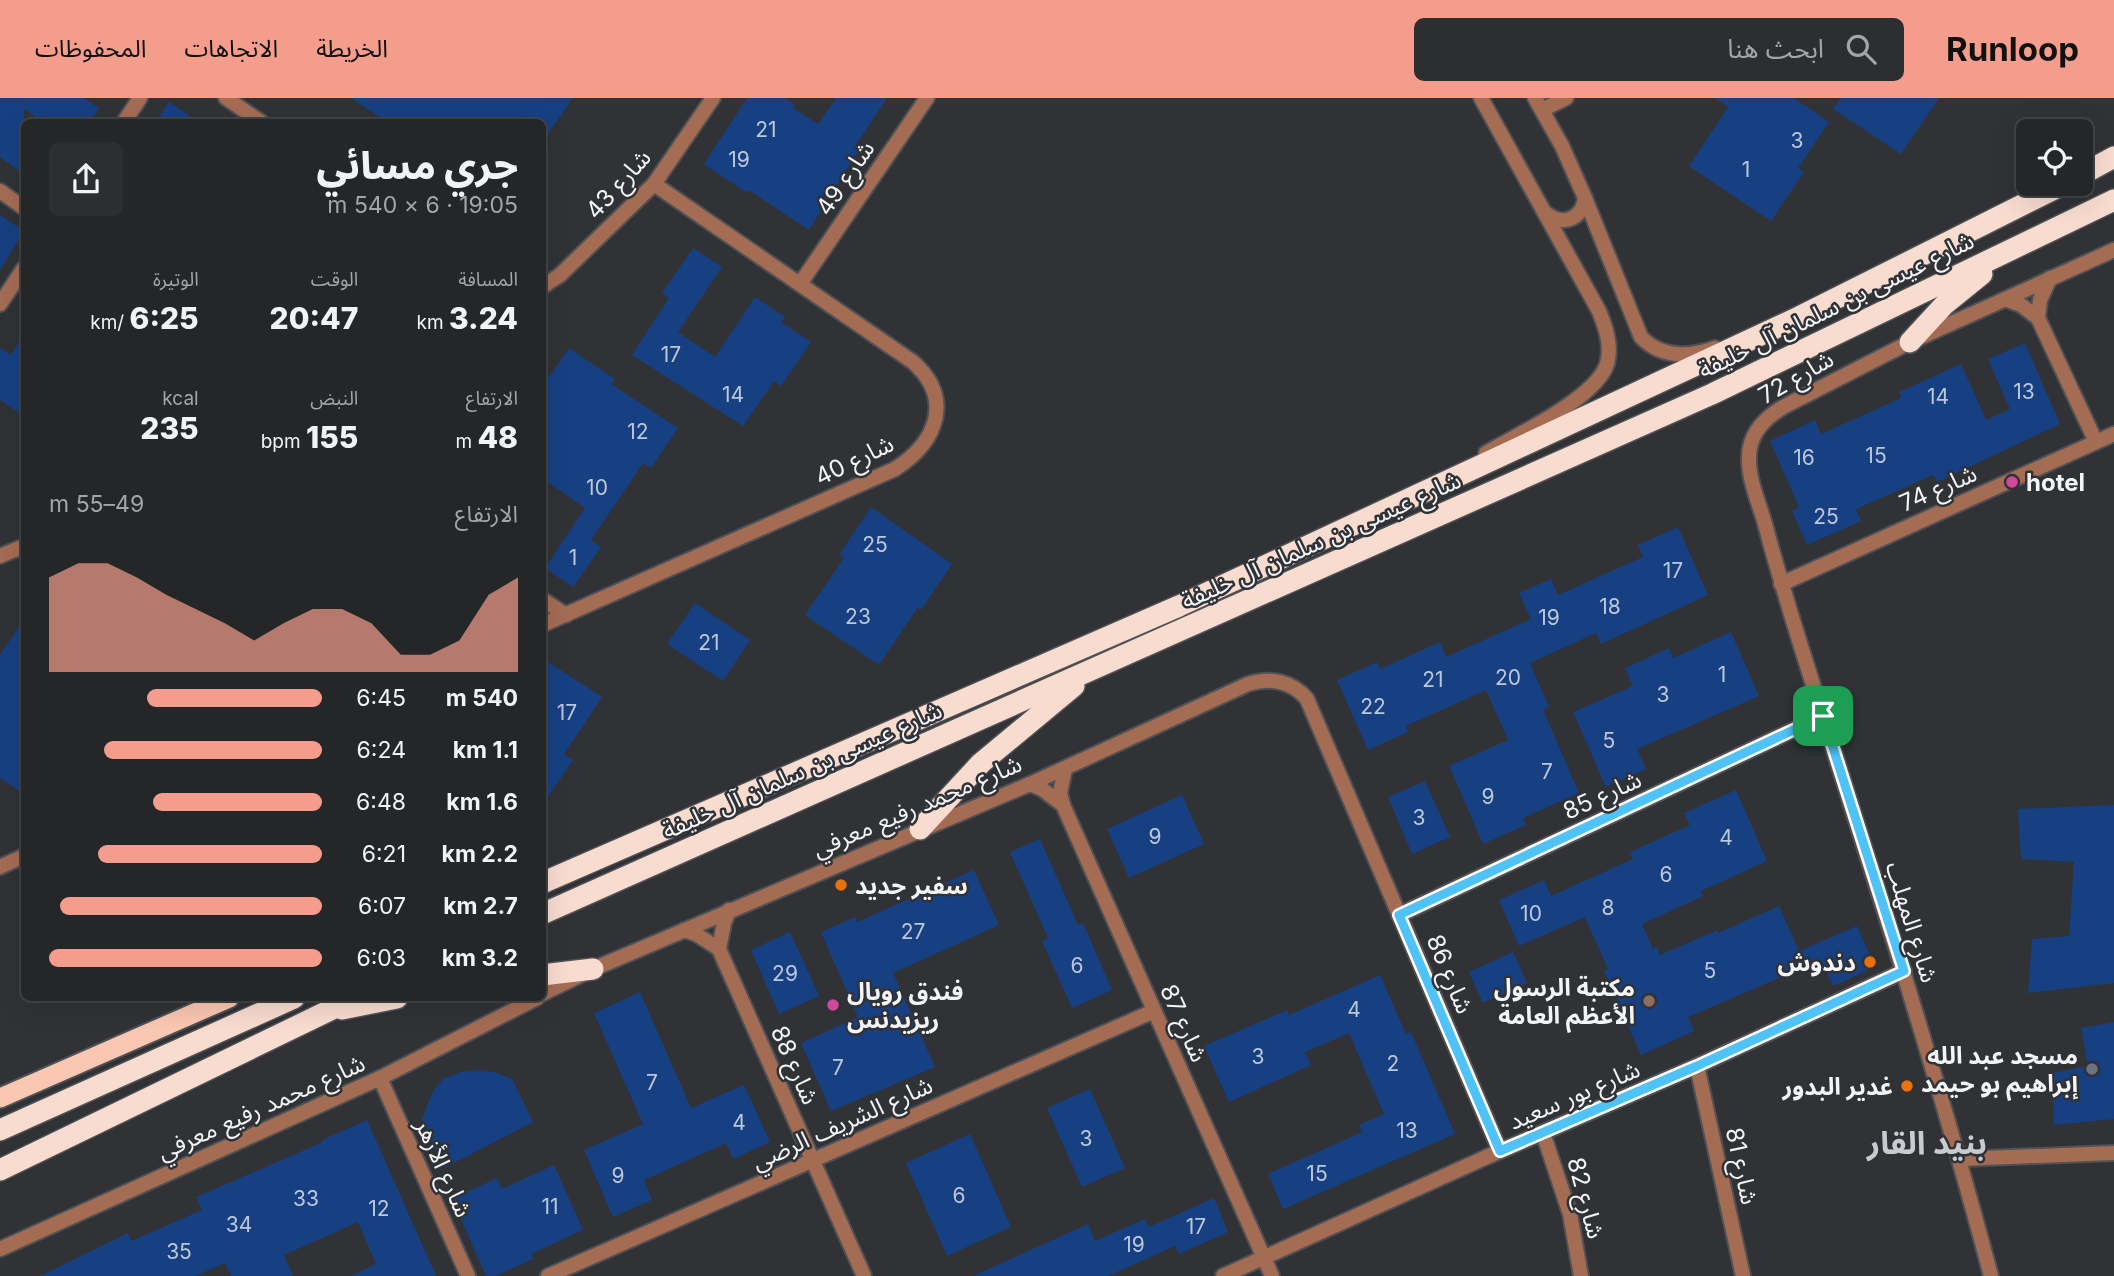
<!DOCTYPE html>
<html lang="ar">
<meta charset="utf-8">
<style>
body{margin:0;font-family:Inter,"Noto Sans Arabic",sans-serif;background:#2c2e30;color:#f1f3f6;direction:rtl;height:100vh;display:flex;flex-direction:column;font-size:26px;white-space:nowrap}
*{box-sizing:border-box;margin:0}
p{font-size:23px;color:#a3a5a8}
.icon{flex:none;width:38px;height:38px;fill:none;stroke:currentColor;stroke-width:2;stroke-linecap:round;stroke-linejoin:round}
.map{position:relative;flex:1;overflow:hidden;direction:ltr}
.sheet{position:absolute;left:21px;top:21px;width:525px;height:882px;display:flex;flex-direction:column;background:#242628;border-radius:10px;box-shadow:0 7px 28px #0002,0 0 0 2px #414345;direction:rtl}
.sheet>*{flex:none}
.buttons{position:absolute;left:2016px;top:21px;display:grid;gap:14px}
.buttons a{display:grid;place-items:center;width:77px;height:77px;border-radius:10px;background:#242628;box-shadow:0 7px 28px #0002,0 0 0 2px #414345;font-size:35px}
.pin{position:absolute;display:grid;place-items:center;width:60px;height:60px;color:#fff;margin:-30px;border-radius:14px;box-shadow:0 4px 10px #0006}
.round{display:grid;place-items:center;flex:none;width:74px;height:74px;border-radius:10px;background:#2c2e30}
.summary{display:flex;align-items:center;justify-content:space-between;height:119px;padding:0 28px}
h1{font-size:38px;font-weight:800;line-height:52px}
.metrics{display:grid;grid-template-columns:repeat(3,1fr);gap:10px;height:119px;padding:7px 28px}
.metrics div{display:grid;align-content:center}
.metrics b{font-size:30px;font-weight:800}
.metrics small{font-size:19px;font-weight:400}
.metrics p{font-size:19px}
.chart{height:196px;padding:14px 28px}
.chart p{display:flex;justify-content:space-between}
.chart svg{width:100%;height:126px;margin-top:7px;fill:#f49d8c;opacity:.7}
ul{padding:0 28px;list-style:none;font-size:23px}
li{display:grid;grid-template-columns:112px 84px 1fr;align-items:center;height:52px}
li i{height:18px;border-radius:9px;background:#f49d8c}
header{display:flex;align-items:center;gap:42px;box-sizing:border-box;height:98px;padding:0 35px;background:#f49d8c;color:#111}
header strong{font-size:33px}
nav{display:flex;gap:38px;margin-inline-start:auto;font-size:24px}
.search{width:490px;height:63px;background:#2c2e30;display:flex;align-items:center;gap:18px;box-sizing:border-box;padding:0 24px;border-radius:10px;color:#a3a5a8;font-size:26px}
.map>svg:first-child{display:block}
.building{fill:#174083}
.lines{fill:none;stroke-linecap:round;stroke-linejoin:round}
.minor-casing{stroke:#4f5155;stroke-width:18}
.tertiary-casing{stroke:#4f5155;stroke-width:18}
.trunk-casing{stroke:#4f5155;stroke-width:23}
.motorway-casing{stroke:#4f5155;stroke-width:24}
.minor{stroke:#a56c54;stroke-width:14}
.tertiary{stroke:#a56c54;stroke-width:14}
.trunk{stroke:#fac7b2;stroke-width:19}
.motorway{stroke:#f9dcd0;stroke-width:21}
.route-casing{stroke:#fff;stroke-width:14}
.route{stroke:#4fc3f7;stroke-width:9}
.hotel-dot{fill:#d1479c;stroke:#303236;stroke-width:2.5}
.food-dot{fill:#e8710a;stroke:#303236;stroke-width:2.5}
.education-dot{fill:#8d6e63;stroke:#303236;stroke-width:2.5}
.worship-dot{fill:#6b7280;stroke:#303236;stroke-width:2.5}
.labels{text-anchor:middle;dominant-baseline:central;stroke-width:5;stroke-linejoin:round;paint-order:stroke}
.number-label{font-size:21px;fill:#bcc7da}
.street-label{font-size:24px;fill:#f3f4f7;stroke:#303236}
.poi-label{font-size:24px;font-weight:bold;fill:#f3f4f7;stroke:#303236;text-anchor:end}
.district-label{font-size:32px;font-weight:bold;fill:#c8cbd0;stroke:#303236}
</style>
<header>
<strong>Runloop</strong>
<div class="search"><svg class="icon" aria-label="search" viewBox="0 0 24 24"><circle cx="10" cy="10" r="6"/><path d="M15 15l6 6"/></svg>ابحث هنا</div>
<nav><a>الخريطة</a><a>الاتجاهات</a><a>المحفوظات</a></nav>
</header>
<div class="map">
<svg width="2114" height="1178" viewBox="0 0 2114 1178">
<rect width="100%" height="100%" fill="#303236"/>
<g class="building">
<path d="M0,0h84l15,10 -9,14h-46l-20,-13v65l-24,-17z"/>
<path d="M351,0h222l-31,44v-20h-155z"/>
<path d="M747,0h38l10,7 -2,3 25,16 18,-26h51l-33,50 4,3 -49,79 -60,-40 -2,3 -43,-29z"/>
<path d="M1714,0h80l35,24 -31,46 6,4 -33,49 -82,-55 39,-59z"/>
<path d="M1841,0h98l-38,56 -68,-45z"/>
<path d="M169,4l30,20h-44z"/>
<path d="M0,117l24,16 -24,39z"/>
<path d="M693,150l29,19 -44,65 37,25 40,-60 30,20 -4,5 30,20 -30,44 -7,-5 -31,45 -111,-71 37,-57 -7,-5z"/>
<path d="M24,236v82l-24,-16v-52l11,7z"/>
<path d="M2025,245l35,81 -123,58 -4,-7 -77,34 5,12 -54,24 -15,-34 7,-4 -29,-66 45,-21 6,14 80,-36 -2,-6 62,-28 25,56 24,-11 -22,-50z"/>
<path d="M569,250l46,31 -4,5 67,44 -27,40 -8,-5 -52,77 10,7 -28,40 -28,-19 40,-60 -43,-30v-106l7,5z"/>
<path d="M871,409l81,57 -31,46 -3,-3 -39,58 -74,-50 39,-57 -5,-3z"/>
<path d="M1678,429l30,68 -107,49 -5,-11 -66,30 19,44 -6,3 36,83 -56,25 3,7 -43,19 -34,-78 59,-26 -22,-50 -80,36 2,6 -40,18 -31,-70 40,-18 3,7 60,-27 6,15 85,-38 -12,-26 32,-14 7,16 85,-38 -5,-12z"/>
<path d="M695,505l55,37 -27,41 -56,-37z"/>
<path d="M24,521v175l-24,-16v-123z"/>
<path d="M1731,534l28,64 -122,53 9,20 -40,18 -33,-75 60,-26 -8,-18 44,-20 4,10z"/>
<path d="M542,560l60,39 -38,57 9,6 -31,45z"/>
<path d="M1425,683l25,56 -38,17 -24,-57z"/>
<path d="M1736,692l31,71 -66,30 2,5 -61,28 11,25 4,-2 3,8 57,-25 1,3 61,-27 20,45 58,-25 18,41 -42,19 -12,-26 -133,57 6,14 -53,24 -37,-84 4,-2 -23,-52 -66,29 -20,-46 45,-20 7,16 82,-37 -3,-7 60,-27 -6,-12z"/>
<path d="M1182,697l22,49 -75,34 -22,-49z"/>
<path d="M2114,707v178l-86,10 4,-54 37,-3 5,-74 -53,-3 -3,-50z"/>
<path d="M1040,741l38,86 5,-2 29,67 -40,18 -30,-67 6,-3 -38,-86z"/>
<path d="M974,772l25,55 -106,48 42,94 -104,44 -30,-68 57,-26 -37,-85 34,-15 2,5z"/>
<path d="M790,834l29,64 -40,18 -28,-64z"/>
<path d="M1513,854l14,31 -44,20 -14,-31z"/>
<path d="M1380,877l26,59 5,-2 44,102 -172,75 -15,-35 94,-42 -3,-7 25,-11 -35,-81 -44,19 6,13 -82,37 -25,-56 83,-36 2,5z"/>
<path d="M640,894l51,116 53,-23 26,57 -37,17 -7,-16 -82,37 8,20 -39,17 -29,-67 59,-26 -49,-111z"/>
<path d="M2114,924v97l-60,6 -2,-52 36,-7 -7,-38z"/>
<path d="M478,972l16,2 18,7 21,43 -89,46 -22,-48 4,-12 7,-17 10,-12 18,-7z"/>
<path d="M1090,991l35,79 -43,19 -35,-79z"/>
<path d="M367,1022l69,156h-85l25,-12 -18,-42 -74,33 9,21h-62l-6,-13 -30,13h-155l88,-43 3,8 71,-31 -6,-13 127,-55 -1,-2z"/>
<path d="M970,1036l41,93 -64,29 -41,-93z"/>
<path d="M554,1067l29,65 -52,24 2,5 -38,17h-9l-34,-77 45,-21 5,11z"/>
<path d="M1214,1100l14,34 -49,22 -4,-8 -67,30h-135l115,-52 7,17 50,-22 4,8z"/>
</g>
<g class="lines">
<defs>
<g id="minor">
<path d="M226,0l35,24"/>
<path d="M1542,12l24,-12"/>
<path d="M124,24l16,-24"/>
<path d="M0,93l24,17"/>
<path d="M2050,180l-10,22 -2,18 58,124"/>
<path d="M800,186l127,-186"/>
<path d="M542,189l18,-12 94,-91 59,-86"/>
<path d="M2005,201l16,6 17,13"/>
<path d="M0,206l24,-36"/>
<path d="M0,458l24,-10"/>
<path d="M1781,486l333,-150"/>
<path d="M542,501l24,16"/>
<path d="M542,527l353,-156c42,-27 59,-70 18,-107l-259,-178"/>
<path d="M1065,671l-5,24 3,12 209,471"/>
<path d="M1030,686l12,5 21,16"/>
<path d="M0,769l24,-11"/>
<path d="M1399,817l424,-199"/>
<path d="M684,832l12,4 23,15 145,327"/>
<path d="M719,851l5,-26 5,-13"/>
<path d="M542,896l51,-25 437,-185 218,-100c22,-7 44,-3 59,15l193,452"/>
<path d="M1697,968l46,210"/>
<path d="M380,980l88,198"/>
<path d="M1543,1035l27,81 11,62"/>
<path d="M1960,1061l154,-6"/>
<path d="M0,1151l380,-171 157,-80"/>
<path d="M548,1178l606,-265"/>
<path d="M1223,1178l277,-125 197,-85 207,-95"/>
<path d="M1991,1178c-51,-192 -111,-380 -171,-569 -19,-61 -39,-122 -55,-183 -6,-21 -17,-45 -16,-67 0,-23 16,-39 34,-50l127,-65 204,-92"/>
</g>
<g id="tertiary">
<path d="M1481,0l118,213c7,17 13,35 8,53 -11,34 -90,71 -121,89"/>
<path d="M1535,0l27,48 23,52 56,139c20,21 48,20 74,11"/>
<path d="M1547,116c16,13 36,4 38,-16"/>
</g>
<path id="trunk" d="M0,1000l229,-100"/>
<g id="motorway">
<path d="M2081,77l33,-18"/>
<path d="M1910,244l35,-38 37,-30"/>
<path d="M920,731l61,-66 93,-77"/>
<path d="M542,785l637,-277 620,-289 265,-133"/>
<path d="M542,816l1170,-520 402,-194"/>
<path d="M542,877l51,-6"/>
<path d="M342,911l55,-11"/>
<path d="M0,1032l294,-132"/>
<path d="M0,1072l355,-172"/>
</g>
</defs>
<use href="#minor" class="minor-casing"/>
<use href="#tertiary" class="tertiary-casing"/>
<use href="#trunk" class="trunk-casing"/>
<use href="#motorway" class="motorway-casing"/>
<use href="#minor" class="minor"/>
<use href="#tertiary" class="tertiary"/>
<use href="#trunk" class="trunk"/>
<use href="#motorway" class="motorway"/>
</g>
<g class="lines">
<defs>
<path id="route" d="M1823,618l81,255 -207,95 -197,85 -101,-236z"/>
</defs>
<use href="#route" class="route-casing"/>
<use href="#route" class="route"/>
</g>
<g class="hotel-dot">
<circle cx="2012" cy="384" r="7"/>
<circle cx="833" cy="907" r="7"/>
</g>
<g class="food-dot">
<circle cx="841" cy="787" r="7"/>
<circle cx="1870" cy="864" r="7"/>
<circle cx="1907" cy="988" r="7"/>
</g>
<circle class="education-dot" cx="1649" cy="903" r="7"/>
<circle class="worship-dot" cx="2092" cy="971" r="7"/>
<g class="labels">
<g class="number-label">
<text x="766" y="31">21</text>
<text x="1797" y="42">3</text>
<text x="739" y="61">19</text>
<text x="1746" y="71">1</text>
<text x="671" y="256">17</text>
<text x="2024" y="293">13</text>
<text x="733" y="296">14</text>
<text x="1938" y="298">14</text>
<text x="638" y="333">12</text>
<text x="1876" y="357">15</text>
<text x="1804" y="359">16</text>
<text x="597" y="389">10</text>
<text x="1826" y="418">25</text>
<text x="875" y="446">25</text>
<text x="573" y="459">1</text>
<text x="1673" y="472">17</text>
<text x="1610" y="508">18</text>
<text x="858" y="518">23</text>
<text x="1549" y="519">19</text>
<text x="709" y="544">21</text>
<text x="1722" y="576">1</text>
<text x="1508" y="579">20</text>
<text x="1433" y="581">21</text>
<text x="1663" y="596">3</text>
<text x="1373" y="608">22</text>
<text x="567" y="614">17</text>
<text x="1609" y="642">5</text>
<text x="1547" y="673">7</text>
<text x="1488" y="698">9</text>
<text x="1419" y="719">3</text>
<text x="1155" y="738">9</text>
<text x="1726" y="739">4</text>
<text x="1666" y="776">6</text>
<text x="1608" y="809">8</text>
<text x="1531" y="815">10</text>
<text x="913" y="833">27</text>
<text x="1077" y="867">6</text>
<text x="1710" y="872">5</text>
<text x="785" y="875">29</text>
<text x="1354" y="911">4</text>
<text x="1258" y="958">3</text>
<text x="1393" y="965">2</text>
<text x="838" y="969">7</text>
<text x="652" y="984">7</text>
<text x="739" y="1024">4</text>
<text x="1407" y="1032">13</text>
<text x="1086" y="1040">3</text>
<text x="1317" y="1075">15</text>
<text x="618" y="1077">9</text>
<text x="959" y="1097">6</text>
<text x="306" y="1100">33</text>
<text x="550" y="1108">11</text>
<text x="379" y="1110">12</text>
<text x="239" y="1126">34</text>
<text x="1196" y="1128">17</text>
<text x="1134" y="1146">19</text>
<text x="179" y="1153">35</text>
</g>
<g class="street-label">
<text transform="translate(845 80) rotate(-56)">شارع 49</text>
<text transform="translate(618 86) rotate(-48)">شارع 43</text>
<text transform="translate(1836 207) rotate(-26)">شارع عيسى بن سلمان آل خليفة</text>
<text transform="translate(1796 279) rotate(-30)">شارع 72</text>
<text transform="translate(854 362) rotate(-26)">شارع 40</text>
<text transform="translate(1938 390) rotate(-24)">شارع 74</text>
<text transform="translate(1321 442) rotate(-24)">شارع عيسى بن سلمان آل خليفة</text>
<text transform="translate(802 672) rotate(-24)">شارع عيسى بن سلمان آل خليفة</text>
<text transform="translate(1602 697) rotate(-25)">شارع 85</text>
<text transform="translate(917 708) rotate(-23)">شارع محمد رفيع معرفي</text>
<text transform="translate(1912 824) rotate(73)">شارع المهلب</text>
<text transform="translate(1450 876) rotate(67)">شارع 86</text>
<text transform="translate(1184 925) rotate(66)">شارع 87</text>
<text transform="translate(795 967) rotate(66)">شارع 88</text>
<text transform="translate(1574 997) rotate(-23)">شارع بور سعيد</text>
<text transform="translate(261 1009) rotate(-24)">شارع محمد رفيع معرفي</text>
<text transform="translate(842 1025) rotate(-24)">شارع الشريف الرضي</text>
<text transform="translate(1742 1068) rotate(78)">شارع 81</text>
<text transform="translate(444 1070) rotate(66)">شارع الأزهر</text>
<text transform="translate(1586 1100) rotate(75)">شارع 82</text>
</g>
<g class="poi-label">
<text x="2026" y="384" text-anchor="start">hotel</text>
<text x="855" y="787" text-anchor="start">سفير جديد</text>
<text x="1856" y="864">دندوش</text>
<text x="1635" y="889">مكتبة الرسول<tspan x="1635" dy="28">الأعظم العامة</tspan></text>
<text x="847" y="893" text-anchor="start">فندق رويال<tspan x="847" dy="28">ريزيدنس</tspan></text>
<text x="2078" y="957">مسجد عبد الله<tspan x="2078" dy="28">إبراهيم بو حيمد</tspan></text>
<text x="1893" y="988">غدير البدور</text>
</g>
<g class="district-label">
<text x="1927" y="1044">بنيد القار</text>
</g>
</g>
</svg>
<div class="buttons">
<a><svg class="icon" aria-label="locate" viewBox="0 0 24 24"><circle cx="12" cy="12" r="6"/><path d="M12 2v4M12 18v4M2 12h4M18 12h4"/></svg></a>
</div>
<div class="pin" style="left:1823px;top:618px;background:#1e9e55"><svg class="icon" aria-label="arrive" viewBox="0 0 24 24"><path d="M6 21V4h12l-3 4 3 4H6"/></svg></div>
<section class="sheet">
<div class="summary"><div><h1>جري مسائي</h1><p>19:05 · 6 × 540 m</p></div><a class="round"><svg class="icon" aria-label="share" viewBox="0 0 24 24"><path d="M12 15V3M7 8l5-5 5 5M5 13v7h14v-7"/></svg></a></div>
<div class="metrics">
<div><p>المسافة</p><b>3.24<small> km</small></b></div>
<div><p>الوقت</p><b>20:47</b></div>
<div><p>الوتيرة</p><b>6:25<small> /km</small></b></div>
</div>
<div class="metrics">
<div><p>الارتفاع</p><b>48<small> m</small></b></div>
<div><p>النبض</p><b>155<small> bpm</small></b></div>
<div><p>kcal</p><b>235</b></div>
</div>
<div class="chart"><p><span>الارتفاع</span>49–55 m</p>
<svg viewBox="0 0 160 44" preserveAspectRatio="none"><path d="M0 44V11L10 6L20 6L30 11L40 17L50 22L60 27L70 33L80 27L90 22L100 22L110 27L120 38L130 38L140 33L150 17L160 11V44z"/></svg>
</div>
<ul>
<li><b>540 m</b>6:45<i style="width:64%"></i></li>
<li><b>1.1 km</b>6:24<i style="width:80%"></i></li>
<li><b>1.6 km</b>6:48<i style="width:62%"></i></li>
<li><b>2.2 km</b>6:21<i style="width:82%"></i></li>
<li><b>2.7 km</b>6:07<i style="width:96%"></i></li>
<li><b>3.2 km</b>6:03<i style="width:100%"></i></li>
</ul>
</section>
</div>
